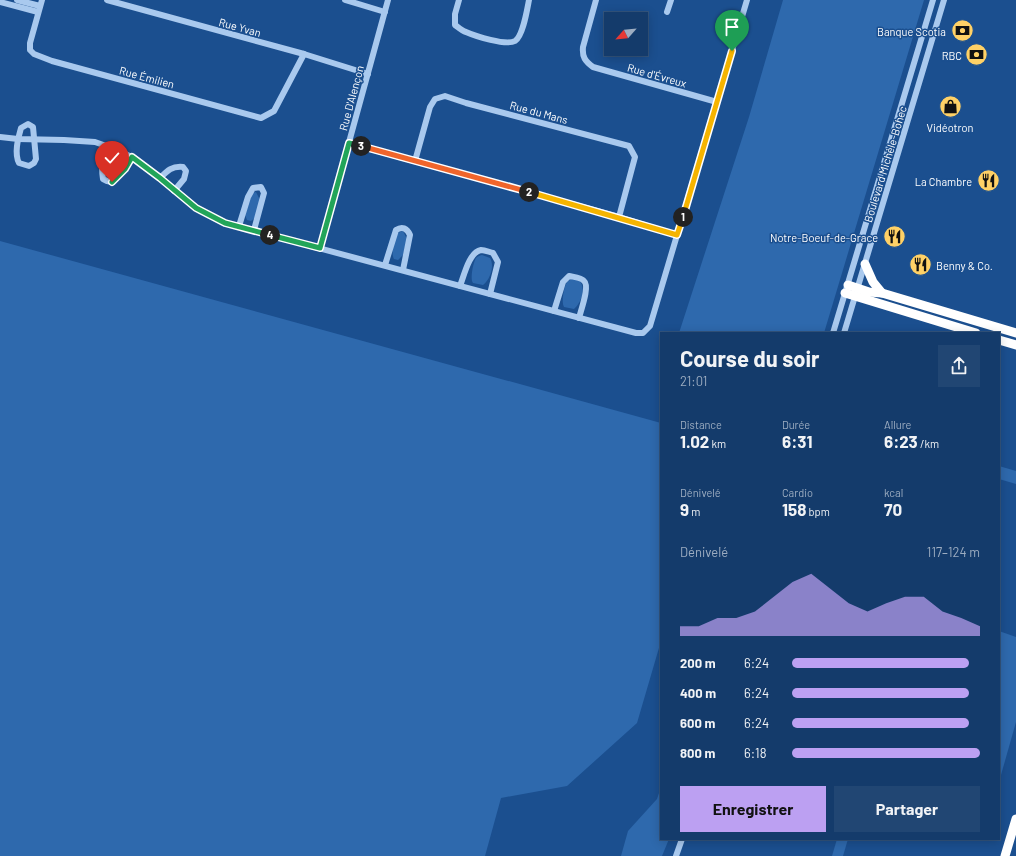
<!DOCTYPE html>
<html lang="fr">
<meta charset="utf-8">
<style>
body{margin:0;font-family:Barlow,sans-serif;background:#214673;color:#f1f3f6;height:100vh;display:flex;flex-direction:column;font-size:15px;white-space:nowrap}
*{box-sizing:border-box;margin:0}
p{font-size:13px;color:#9dadc1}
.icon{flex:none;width:22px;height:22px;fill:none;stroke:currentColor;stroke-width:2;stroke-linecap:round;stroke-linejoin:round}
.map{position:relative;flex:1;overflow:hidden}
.sheet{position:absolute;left:660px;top:332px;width:340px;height:508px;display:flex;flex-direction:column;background:#143b6b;border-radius:0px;box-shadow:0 2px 10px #0003,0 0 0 1px #33557e}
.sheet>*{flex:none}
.needle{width:26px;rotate:243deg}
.fabs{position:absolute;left:604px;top:12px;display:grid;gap:8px}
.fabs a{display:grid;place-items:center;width:44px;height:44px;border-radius:0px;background:#143b6b;box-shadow:0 2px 10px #0003,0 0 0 1px #33557e;font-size:20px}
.pin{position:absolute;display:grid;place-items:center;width:34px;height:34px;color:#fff;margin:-41px -17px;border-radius:50% 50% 50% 0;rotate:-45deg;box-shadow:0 0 4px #0007}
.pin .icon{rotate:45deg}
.km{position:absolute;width:20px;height:20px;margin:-10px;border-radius:50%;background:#222;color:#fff;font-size:11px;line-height:20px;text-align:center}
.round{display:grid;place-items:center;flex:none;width:42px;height:42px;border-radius:0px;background:#214673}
.summary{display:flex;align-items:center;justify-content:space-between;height:68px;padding:0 20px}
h1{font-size:22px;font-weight:700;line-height:30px}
.figures{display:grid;grid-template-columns:repeat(3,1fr);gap:6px;height:68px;padding:4px 20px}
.figures div{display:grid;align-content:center}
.figures b{font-size:17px;font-weight:700}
.figures small{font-size:11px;font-weight:400}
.figures p{font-size:11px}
.chart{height:112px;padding:8px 20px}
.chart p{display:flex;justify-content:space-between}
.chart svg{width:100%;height:72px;margin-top:4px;fill:#bca0f2;opacity:.7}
.primary-button{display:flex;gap:8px;margin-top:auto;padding:8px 20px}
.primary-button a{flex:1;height:46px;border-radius:0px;background:#bca0f2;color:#111;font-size:16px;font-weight:700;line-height:46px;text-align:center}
.primary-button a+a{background:#214673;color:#f1f3f6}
ul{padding:0 20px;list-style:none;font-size:13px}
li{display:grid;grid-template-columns:64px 48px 1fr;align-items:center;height:30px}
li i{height:10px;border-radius:5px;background:#bca0f2}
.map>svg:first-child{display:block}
.green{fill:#2e69ad}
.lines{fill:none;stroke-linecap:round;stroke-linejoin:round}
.minor{stroke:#a9c9ee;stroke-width:6}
.highway{stroke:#fff;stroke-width:9}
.split-1-casing{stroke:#fff;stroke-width:8}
.split-2-casing{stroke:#fff;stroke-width:8}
.split-3-casing{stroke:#fff;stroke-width:8}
.split-4-casing{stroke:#fff;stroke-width:8}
.split-5-casing{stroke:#fff;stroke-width:8}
.split-1{stroke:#f5b400;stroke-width:5}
.split-2{stroke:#f5b400;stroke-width:5}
.split-3{stroke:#f0652b;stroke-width:5}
.split-4{stroke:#22a559;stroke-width:5}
.split-5{stroke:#22a559;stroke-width:5}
.labels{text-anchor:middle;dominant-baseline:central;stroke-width:3;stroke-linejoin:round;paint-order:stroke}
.street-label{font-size:11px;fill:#fff;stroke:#1b4f8f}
.poi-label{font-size:11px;fill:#fff;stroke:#1b4f8f;text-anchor:end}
</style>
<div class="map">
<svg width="1016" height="856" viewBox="0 0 1016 856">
<rect width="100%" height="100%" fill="#1b4f8f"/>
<g class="green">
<path d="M783,0h141l-100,333h-145l70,-216z"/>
<path d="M256,192l4,8 -5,18 -4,3 -4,-1 -2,-5 7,-22z"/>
<path d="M403,231l4,8 -4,16 -5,5 -4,-1c-3,-5 -1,-20 3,-25 2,-2 3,-2 6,-3z"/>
<path d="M0,241l661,182v218l-24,82 -70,63 -66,12 -16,58h-485z"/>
<path d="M482,255l8,3c5,8 0,22 -7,27l-10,-2c-3,-4 0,-20 3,-25 2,-2 3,-2 6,-3z"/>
<path d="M573,279l7,2c6,9 1,22 -6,28l-10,-2c-3,-5 0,-20 3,-25 2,-2 3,-2 6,-3z"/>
<path d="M999,466l17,5v13l-17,-5z"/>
<path d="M999,631l17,6v85l-17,60z"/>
<path d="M661,787v52h8l-7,17h-41l7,-25 29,-32z"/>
<path d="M837,839h11l-5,17h-11z"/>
</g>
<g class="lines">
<g class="minor">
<path d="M17,0l23,6"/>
<path d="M42,0l-12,43v7l4,4 18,7 209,57 13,-7 30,-57"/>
<path d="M107,0l197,54 64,20"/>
<path d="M345,0l40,12"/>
<path d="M459,0l-4,14v11c4,3 7,6 11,7 9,4 40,14 49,9 8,-5 12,-31 14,-41"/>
<path d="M596,0l-13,47c-1,10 2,14 10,20l124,35"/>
<path d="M0,2l38,10"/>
<path d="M667,12l4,-12"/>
<path d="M28,124l5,3 3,32 -2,4 -5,3 -10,-3c-5,-10 -1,-24 2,-35z"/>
<path d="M0,137l18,2 46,1 31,2 14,5 23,10 28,21 36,30 29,15 411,110h7l7,-7 97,-326"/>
<path d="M349,143l270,74 58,18"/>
<path d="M109,147c-7,11 -8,19 -6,32l4,2 5,1 13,-13 7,-12"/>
<path d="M415,161l15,-54 5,-8 10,-3 21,7 163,43 6,11 -16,60"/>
<path d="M160,178c8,-8 12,-12 23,-11l3,4 -2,8 -10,12"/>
<path d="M239,226l9,-29 5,-9 8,-1 3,6 -10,37"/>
<path d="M320,248l68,-248"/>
<path d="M385,265l11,-35c6,-4 11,-2 14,5l-7,35"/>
<path d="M460,286c4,-10 9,-34 21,-36 4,0 8,2 12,3l5,9 -8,32"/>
<path d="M554,311l9,-29 6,-6c4,1 12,1 15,5 6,5 -3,29 -5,37"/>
<path d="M833,333l100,-333"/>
<path d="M844,333l100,-333"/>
<path d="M676,856l6,-17"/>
</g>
<g class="highway">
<path d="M865,264l8,18 9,11"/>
<path d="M848,285l21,7 13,1 134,40"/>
<path d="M845,293l131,40"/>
<path d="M999,340l17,5"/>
<path d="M1005,856l11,-37"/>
</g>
</g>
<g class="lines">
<defs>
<path id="split-1" d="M683,217l49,-166"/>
<path id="split-2" d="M529,192l148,43 6,-18"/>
<path id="split-3" d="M361,146l168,46"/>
<path id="split-4" d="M270,235l50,13 29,-105 12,3"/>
<path id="split-5" d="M112,182l13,-13 7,-12 28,21 36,30 29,15 45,12"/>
</defs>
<use href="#split-1" class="split-1-casing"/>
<use href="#split-2" class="split-2-casing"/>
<use href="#split-3" class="split-3-casing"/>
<use href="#split-4" class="split-4-casing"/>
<use href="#split-5" class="split-5-casing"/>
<use href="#split-1" class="split-1"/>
<use href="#split-2" class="split-2"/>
<use href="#split-3" class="split-3"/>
<use href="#split-4" class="split-4"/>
<use href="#split-5" class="split-5"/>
</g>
<defs>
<symbol id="bank-disc" viewBox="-11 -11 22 22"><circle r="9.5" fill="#ffd166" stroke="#1b4f8f"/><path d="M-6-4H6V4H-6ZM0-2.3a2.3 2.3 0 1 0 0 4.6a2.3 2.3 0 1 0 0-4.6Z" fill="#111"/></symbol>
<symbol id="shop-disc" viewBox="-11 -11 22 22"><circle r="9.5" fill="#ffd166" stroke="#1b4f8f"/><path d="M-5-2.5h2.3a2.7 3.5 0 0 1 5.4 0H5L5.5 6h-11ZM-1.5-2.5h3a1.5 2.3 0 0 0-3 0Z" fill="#111"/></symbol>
<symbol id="restaurant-disc" viewBox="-11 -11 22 22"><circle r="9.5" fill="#ffd166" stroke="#1b4f8f"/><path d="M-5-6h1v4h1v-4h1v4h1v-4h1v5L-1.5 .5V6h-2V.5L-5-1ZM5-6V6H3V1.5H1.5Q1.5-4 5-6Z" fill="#111"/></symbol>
</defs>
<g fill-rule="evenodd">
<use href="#bank-disc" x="950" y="18" width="25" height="25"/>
<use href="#bank-disc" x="964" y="42" width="25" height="25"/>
<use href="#shop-disc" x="938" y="94" width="25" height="25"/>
<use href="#restaurant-disc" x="976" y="168" width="25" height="25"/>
<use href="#restaurant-disc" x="882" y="224" width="25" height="25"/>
<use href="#restaurant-disc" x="908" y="252" width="25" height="25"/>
</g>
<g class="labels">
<g class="street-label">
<text transform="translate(240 27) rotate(15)">Rue Yvan</text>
<text transform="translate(657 75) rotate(16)">Rue d'Évreux</text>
<text transform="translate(147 77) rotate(15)">Rue Émilien</text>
<text transform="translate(351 98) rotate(-75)">Rue D'Alençon</text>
<text transform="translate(539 112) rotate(15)">Rue du Mans</text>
<text transform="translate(885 164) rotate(-73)">Boulevard Michèle-Bohec</text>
</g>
<g class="poi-label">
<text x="946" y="31">Banque Scotia</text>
<text x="962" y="55">RBC</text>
<text x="950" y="127" text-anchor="middle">Vidéotron</text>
<text x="972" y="181">La Chambre</text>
<text x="878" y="237">Notre-Boeuf-de-Grace</text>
<text x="936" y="265" text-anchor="start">Benny &amp; Co.</text>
</g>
</g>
</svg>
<div class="fabs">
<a><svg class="needle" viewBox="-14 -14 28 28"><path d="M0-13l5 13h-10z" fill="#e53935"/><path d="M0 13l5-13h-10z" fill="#9dadc1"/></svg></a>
</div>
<div class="pin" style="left:732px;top:51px;background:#1e9e55"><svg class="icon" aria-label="arrive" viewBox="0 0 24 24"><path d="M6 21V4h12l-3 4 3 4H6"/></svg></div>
<div class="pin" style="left:112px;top:182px;background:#d93025"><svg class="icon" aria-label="check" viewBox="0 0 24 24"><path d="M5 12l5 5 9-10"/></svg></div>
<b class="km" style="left:683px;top:217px">1</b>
<b class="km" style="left:529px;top:192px">2</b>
<b class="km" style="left:361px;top:146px">3</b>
<b class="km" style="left:270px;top:235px">4</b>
<section class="sheet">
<div class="summary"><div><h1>Course du soir</h1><p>21:01</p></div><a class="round"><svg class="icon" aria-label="share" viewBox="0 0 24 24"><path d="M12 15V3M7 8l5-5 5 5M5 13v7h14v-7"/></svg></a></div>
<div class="figures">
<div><p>Distance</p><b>1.02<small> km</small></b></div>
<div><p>Durée</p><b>6:31</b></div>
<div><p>Allure</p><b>6:23<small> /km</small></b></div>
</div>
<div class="figures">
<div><p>Dénivelé</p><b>9<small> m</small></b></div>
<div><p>Cardio</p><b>158<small> bpm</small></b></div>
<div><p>kcal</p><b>70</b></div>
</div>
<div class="chart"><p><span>Dénivelé</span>117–124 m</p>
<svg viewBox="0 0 160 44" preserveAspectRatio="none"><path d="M0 44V38L10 38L20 33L30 33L40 29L50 20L60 11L70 6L80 15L90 24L100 29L110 24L120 20L130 20L140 29L150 33L160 38V44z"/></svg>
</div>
<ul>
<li><b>200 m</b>6:24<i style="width:94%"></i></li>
<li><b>400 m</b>6:24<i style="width:94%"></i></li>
<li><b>600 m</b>6:24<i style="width:94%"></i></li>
<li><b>800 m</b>6:18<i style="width:100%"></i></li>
</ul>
<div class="primary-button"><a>Enregistrer</a><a>Partager</a></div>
</section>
</div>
